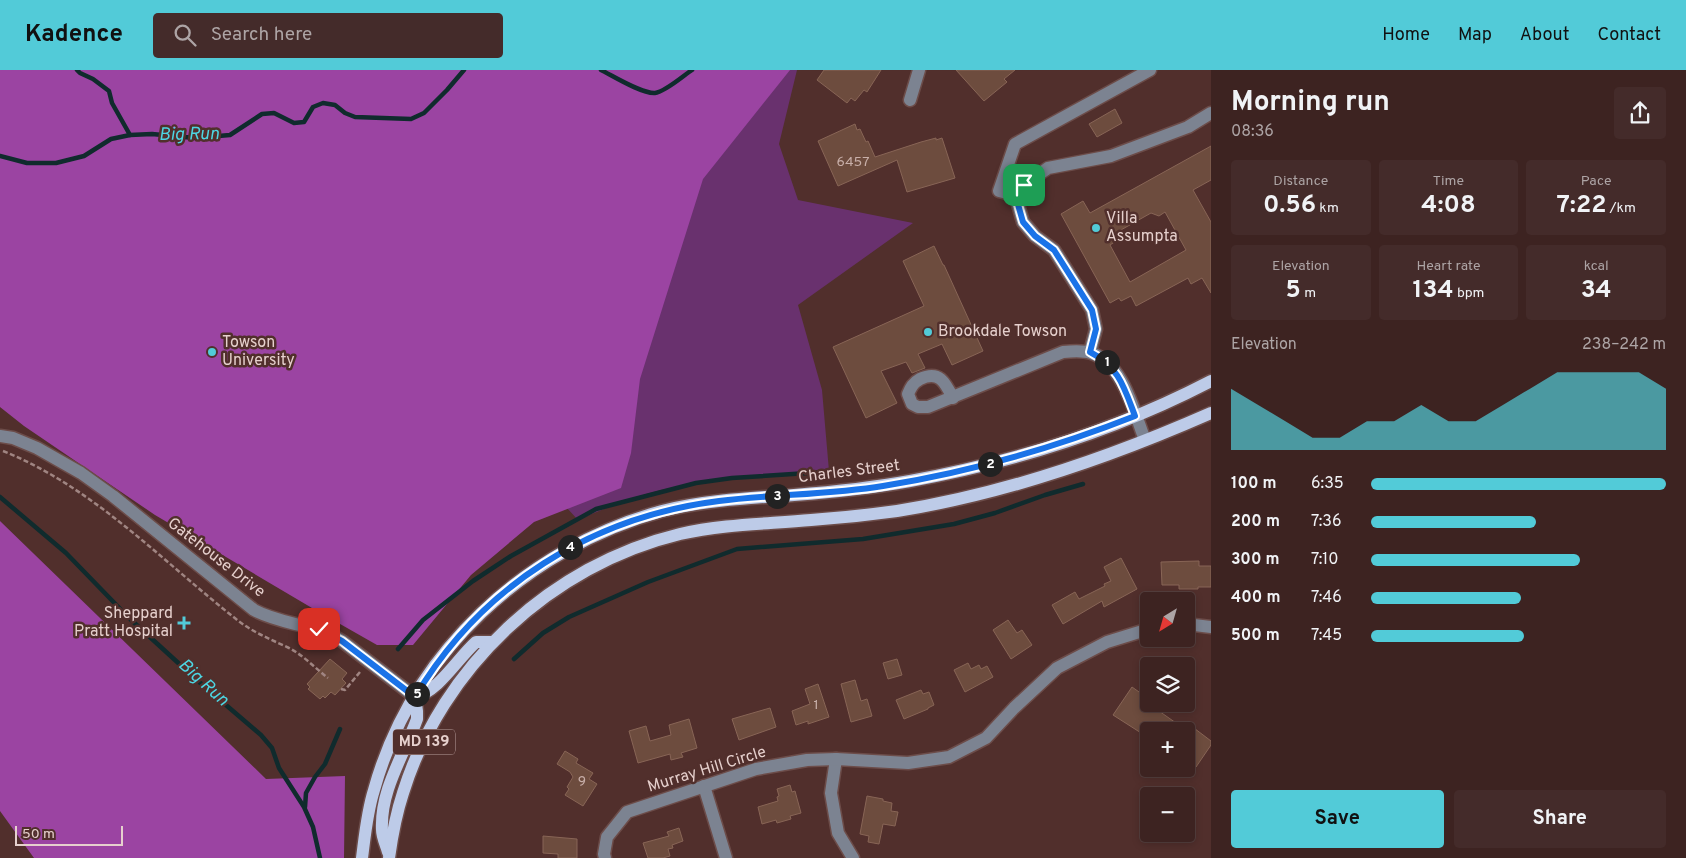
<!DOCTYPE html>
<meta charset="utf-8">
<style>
body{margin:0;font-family:Overpass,sans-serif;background:#442b2a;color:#f1f3f6;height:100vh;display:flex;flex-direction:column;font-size:19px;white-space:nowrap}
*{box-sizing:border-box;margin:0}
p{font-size:16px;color:#ada4a5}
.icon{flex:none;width:28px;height:28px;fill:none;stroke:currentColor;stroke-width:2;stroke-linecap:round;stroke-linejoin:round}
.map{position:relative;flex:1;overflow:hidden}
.details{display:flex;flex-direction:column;background:#3d2321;width:475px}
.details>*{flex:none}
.needle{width:32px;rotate:217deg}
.fabs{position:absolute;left:1140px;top:522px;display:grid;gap:10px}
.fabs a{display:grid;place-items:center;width:55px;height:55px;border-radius:5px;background:#3d2321;box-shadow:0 2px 8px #0003,0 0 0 1px #56403f;font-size:25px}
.scale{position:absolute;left:15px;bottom:12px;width:108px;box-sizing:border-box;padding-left:5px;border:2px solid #e6d0cd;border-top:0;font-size:14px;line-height:18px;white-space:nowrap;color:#e6d0cd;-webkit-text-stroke:4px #512f2c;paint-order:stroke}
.pin{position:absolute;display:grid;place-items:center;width:42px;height:42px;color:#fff;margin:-21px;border-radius:10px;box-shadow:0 2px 8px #0006}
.km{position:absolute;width:25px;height:25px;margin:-12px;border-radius:50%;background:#222;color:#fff;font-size:14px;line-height:25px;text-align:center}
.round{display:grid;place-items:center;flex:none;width:52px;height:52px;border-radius:5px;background:#442b2a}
.headline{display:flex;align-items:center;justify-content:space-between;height:85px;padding:0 20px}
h1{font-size:28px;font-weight:700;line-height:38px}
.metrics{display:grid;grid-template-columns:repeat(3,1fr);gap:8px;height:85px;padding:5px 20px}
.metrics div{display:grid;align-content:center;border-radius:5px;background:#442b2a;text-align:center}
.metrics b{font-size:25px;font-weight:700}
.metrics small{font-size:14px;font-weight:400}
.metrics p{font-size:14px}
.chart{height:140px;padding:10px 20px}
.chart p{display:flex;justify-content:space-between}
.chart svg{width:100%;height:90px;margin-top:5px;fill:#52cbd8;opacity:.7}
.cta{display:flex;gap:10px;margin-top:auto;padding:10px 20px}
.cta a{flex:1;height:58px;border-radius:5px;background:#52cbd8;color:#111;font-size:20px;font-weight:700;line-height:58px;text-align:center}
.cta a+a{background:#442b2a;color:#f1f3f6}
ul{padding:0 20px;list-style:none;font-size:16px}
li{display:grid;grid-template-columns:80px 60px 1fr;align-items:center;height:38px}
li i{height:12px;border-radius:6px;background:#52cbd8}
header{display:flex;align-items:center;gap:30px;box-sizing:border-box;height:70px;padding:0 25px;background:#52cbd8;color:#111}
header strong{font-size:24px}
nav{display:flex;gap:28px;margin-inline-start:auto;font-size:18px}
.search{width:350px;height:45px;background:#442b2a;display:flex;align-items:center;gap:12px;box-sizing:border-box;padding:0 18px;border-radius:5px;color:#ada4a5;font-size:19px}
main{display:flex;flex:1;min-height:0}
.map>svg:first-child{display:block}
.green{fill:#69316e}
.forest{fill:#9b44a2}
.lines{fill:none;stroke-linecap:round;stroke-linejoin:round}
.stream{stroke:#102b2d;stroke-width:4.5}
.building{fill:#6d4c3e;stroke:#886556;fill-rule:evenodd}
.minor-casing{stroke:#6c4c49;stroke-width:15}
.major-casing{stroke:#6c4c49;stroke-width:15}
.path{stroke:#a08582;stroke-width:2.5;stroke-dasharray:5 2.5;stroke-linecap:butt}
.minor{stroke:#7c8391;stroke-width:12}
.major{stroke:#bdcbe8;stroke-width:12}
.route-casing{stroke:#fff;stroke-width:10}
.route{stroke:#1a73e8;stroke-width:6}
.poi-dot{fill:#52cbd8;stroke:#512f2c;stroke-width:2}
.labels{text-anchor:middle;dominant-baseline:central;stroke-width:5;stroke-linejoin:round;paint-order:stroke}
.number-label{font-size:14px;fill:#c8afa9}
.shield{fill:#512f2c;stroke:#b9a09d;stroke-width:1}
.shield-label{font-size:15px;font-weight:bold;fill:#e6d0cd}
.poi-label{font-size:16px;fill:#e6d0cd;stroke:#512f2c;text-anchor:start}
.street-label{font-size:16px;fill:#e6d0cd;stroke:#512f2c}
.water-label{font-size:18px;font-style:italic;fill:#4dd6e3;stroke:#512f2c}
</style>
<header>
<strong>Kadence</strong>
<div class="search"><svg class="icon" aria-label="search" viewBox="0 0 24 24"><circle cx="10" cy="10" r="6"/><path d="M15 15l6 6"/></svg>Search here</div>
<nav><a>Home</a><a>Map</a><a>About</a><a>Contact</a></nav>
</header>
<main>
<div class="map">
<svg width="1211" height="788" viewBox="0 0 1211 788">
<rect width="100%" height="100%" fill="#512f2c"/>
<path class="green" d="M294,0h503l-18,74 19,56 115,23 -115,82 24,85 7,81c-56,4 -113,6 -168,19 -28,7 -56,18 -83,30l-201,-219z"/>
<g class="forest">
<path d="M0,0h790l-87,109 -63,200 -9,74 -10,35 -87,34 -63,53 -58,70h-36l-65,-37 -157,-93 -131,-89 -24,-19z"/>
<path d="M0,451l266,258 79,-3 -1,82h-310l-34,-47z"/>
</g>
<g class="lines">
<g class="stream">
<path d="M77,0l3,3 13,6 16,12 3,12 18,32"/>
<path d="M601,0c12,6 41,24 54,23 10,-1 28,-17 37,-23"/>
<path d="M0,86l27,7h29l28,-7 27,-17 19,-4 22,-1 43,4 35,-3 32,-21 12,-1 20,10 10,-1 9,-15 10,-4 12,2 10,8 10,4 56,2 13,-6 23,-23 17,-20"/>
<path d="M0,427l66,56 63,65 69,63 63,54 11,13 7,20 25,39 9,20 7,31"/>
<path d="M398,579l25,-29 50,-39 38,-25 85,-47 100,-26 36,-5 107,-7"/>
<path d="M514,589l29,-26 26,-16 79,-35 89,-33 126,-10 91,-15 41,-11 50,-18 38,-11"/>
<path d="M305,737l1,-14 9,-16 10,-13 15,-35"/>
</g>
</g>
<g class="building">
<path d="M824,0h57l-14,22 -3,-2 -9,11 -4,-3 -4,5 -30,-23z"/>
<path d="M956,0h59l-11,9 3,3 -23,19z"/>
<path d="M1115,39l7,14 -25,14 -8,-13z"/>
<path d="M855,54l2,6 3,-1 6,13 2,-1 7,16 46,-15 15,-4v2l6,-2 13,40 -48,14 -10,-32 -59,26 -20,-45z"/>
<path d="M1211,76v34l-18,10 18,32v71l-9,-15 -11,6 -3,-6 -52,28 -5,-10 -10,5 -2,-3 -9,5 -49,-89 22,-13 7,12zM1165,142l21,38 -56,32 -20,-37 6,-4 -4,-6 39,-22 8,3z"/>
<path d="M934,176l9,19h1l39,86 -31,14 -10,-21 -24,10 7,14 -13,5 -6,-11 -25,9 16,32 -31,15 -33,-71 91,-41 -21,-45z"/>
<path d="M1121,488l16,31 -33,18 -2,-6 -39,23 -11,-19 23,-13 4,7 26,-13 -1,-2 7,-3 -7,-14z"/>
<path d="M1199,491v5h12v21h-13v2h-19v-4h-17l-1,-23z"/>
<path d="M1008,550l9,13 5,-3 10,15 -21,14 -18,-29z"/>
<path d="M330,589l17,14 -5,6 4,4 -11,12 -4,-3 -6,6 -2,-2 -3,3 -12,-10 2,-2 -3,-3z"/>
<path d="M897,589l5,16 -14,4 -5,-16z"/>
<path d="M968,593l3,6 8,-4 2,4 6,-3 6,11 -28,15 -11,-22z"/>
<path d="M855,610l6,21 6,-2 5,17 -21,6 -10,-38z"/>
<path d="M818,614l11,33 -21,7v-3l-12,4 -4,-14 18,-7 -5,-15z"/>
<path d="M1132,617l17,12v5l37,26v-8l25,19v4l-15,22 -10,-6v-30h-37v7l-36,-23z"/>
<path d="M921,620l2,4 6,-2 5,13 -6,3v1l-24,10 -8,-19z"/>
<path d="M770,638l6,19 -37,13 -7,-21z"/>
<path d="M689,649l8,29 -16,5 2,4 -12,3 -1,-6 -32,9 -9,-32 17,-5 4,15 21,-6 -2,-10z"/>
<path d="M565,681l13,8 -2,4 17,10 -4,6 8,5 -14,22 -18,-11 4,-6 -2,-2 6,-10 -3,-5 -13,-8z"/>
<path d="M790,715l2,7 3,-1 6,22 -11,3 1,3 -14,4 -1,-3 -14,4 -4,-17 20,-6 -1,-4 2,-1 -2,-7z"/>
<path d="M867,726l16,3v2l9,2 -1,8 7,1 -3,14 -12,-2 -4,20 -11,-2 1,-6 -9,-2z"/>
<path d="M679,758l4,13 -11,4 1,3 -5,1 2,7 -7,2h-15l-5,-15 26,-7 -2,-4z"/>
<path d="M543,766l34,3v19h-19v-4l-15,-1z"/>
</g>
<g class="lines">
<defs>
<g id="minor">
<path d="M910,30l9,-30"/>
<path d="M1019,126l-20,-5 16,-47 135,-74"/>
<path d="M1090,282l6,-23 -4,-19 -38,-60 -19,-14 -12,-14 -6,-21 7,-16 24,-17 63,-12 77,-29 23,-14"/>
<path d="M953,328c-8,-16 -14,-28 -33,-19 -7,4 -9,8 -12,15l4,10 6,3h10l135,-55c9,-1 19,-2 28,1 32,10 43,59 54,87"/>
<path d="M0,366l13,2 24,10 44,25 32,23 141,114c28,15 61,14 88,31l73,56"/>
<path d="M1186,554l25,3"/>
<path d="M836,689l-5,34 7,40 15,25"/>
<path d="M704,716l22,72"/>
<path d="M605,788l-1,-4 3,-17 20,-25 129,-43 51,-9 29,-1 72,4 41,-6 37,-19 28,-30 43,-40 50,-26 42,-13"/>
</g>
<g id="major">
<path d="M415,627c24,-6 42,-38 61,-55h17"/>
<path d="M388,782c-2,-7 -6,-15 -6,-22 -2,-40 22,-75 35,-111v-8l-2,-14"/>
<path d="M362,788c3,-23 5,-46 12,-68 38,-137 152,-242 288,-279 43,-11 88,-13 132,-16 39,-3 77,-7 116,-14 104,-19 207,-51 301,-100"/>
<path d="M389,788c3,-22 7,-44 14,-65 39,-126 148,-228 277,-259 43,-10 87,-10 131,-14 28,-2 57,-5 86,-9 108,-17 214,-54 314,-98"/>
</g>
</defs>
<use href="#minor" class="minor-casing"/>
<use href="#major" class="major-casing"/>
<g class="path">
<path d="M3,381c90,36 158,109 233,168 16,13 34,20 53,29 14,7 26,20 39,30"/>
<path d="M341,619l4,1 15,-18"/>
</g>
<use href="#minor" class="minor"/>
<use href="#major" class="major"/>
</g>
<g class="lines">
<defs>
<path id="route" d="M319,559l23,12 73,56c66,-111 176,-180 304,-196 54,-7 110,-6 164,-15 87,-14 171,-38 252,-70 -11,-29 -16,-49 -45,-64l6,-23 -4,-19 -38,-60 -19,-14 -12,-14 -6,-21 7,-16"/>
</defs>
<use href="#route" class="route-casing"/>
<use href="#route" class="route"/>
</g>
<g class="poi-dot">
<circle cx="1096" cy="158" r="5"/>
<circle cx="928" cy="262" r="5"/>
<circle cx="212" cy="282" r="5"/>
<path d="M181.5 545.5h5v5h5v5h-5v5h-5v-5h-5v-5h5z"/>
</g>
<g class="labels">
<g class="number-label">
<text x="853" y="92">6457</text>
<text x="816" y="635">1</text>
<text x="582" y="711">9</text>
</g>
<rect class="shield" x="393" y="659.5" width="62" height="25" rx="4"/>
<g class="shield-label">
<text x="424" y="672">MD 139</text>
</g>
<g class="poi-label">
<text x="1106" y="149">Villa<tspan x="1106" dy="18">Assumpta</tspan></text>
<text x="938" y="262">Brookdale Towson</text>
<text x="222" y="273">Towson<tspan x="222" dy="18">University</tspan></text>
<text x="173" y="544" text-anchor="end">Sheppard<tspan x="173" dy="18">Pratt Hospital</tspan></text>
</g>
<g class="street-label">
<text transform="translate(849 402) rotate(-7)">Charles Street</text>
<text transform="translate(216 488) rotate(38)">Gatehouse Drive</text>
<text transform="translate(707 700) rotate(-17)">Murray Hill Circle</text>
</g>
<g class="water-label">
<text transform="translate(189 65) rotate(-1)">Big Run</text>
<text transform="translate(203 613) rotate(42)">Big Run</text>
</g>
</g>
</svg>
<div class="fabs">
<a><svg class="needle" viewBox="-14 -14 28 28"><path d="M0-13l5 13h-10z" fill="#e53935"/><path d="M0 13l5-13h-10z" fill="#ada4a5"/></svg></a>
<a><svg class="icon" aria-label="layers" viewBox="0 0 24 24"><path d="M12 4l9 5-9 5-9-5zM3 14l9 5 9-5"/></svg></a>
<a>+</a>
<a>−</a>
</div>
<div class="scale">50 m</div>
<div class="pin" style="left:1024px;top:115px;background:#1e9e55"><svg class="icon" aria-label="arrive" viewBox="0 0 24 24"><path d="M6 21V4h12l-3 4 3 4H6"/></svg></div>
<div class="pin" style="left:319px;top:559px;background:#d93025"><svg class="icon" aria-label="check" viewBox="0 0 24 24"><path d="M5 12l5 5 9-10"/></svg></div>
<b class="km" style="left:1107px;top:292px">1</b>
<b class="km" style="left:990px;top:394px">2</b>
<b class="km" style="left:777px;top:426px">3</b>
<b class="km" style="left:570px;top:477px">4</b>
<b class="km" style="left:417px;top:624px">5</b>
</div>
<section class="details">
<div class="headline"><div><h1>Morning run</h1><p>08:36</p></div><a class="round"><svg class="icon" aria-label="share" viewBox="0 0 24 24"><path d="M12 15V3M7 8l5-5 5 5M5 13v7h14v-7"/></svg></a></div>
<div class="metrics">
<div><p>Distance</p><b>0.56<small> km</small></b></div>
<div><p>Time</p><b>4:08</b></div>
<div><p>Pace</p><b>7:22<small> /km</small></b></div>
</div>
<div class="metrics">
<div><p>Elevation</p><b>5<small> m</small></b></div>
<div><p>Heart rate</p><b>134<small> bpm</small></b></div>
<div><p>kcal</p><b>34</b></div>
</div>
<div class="chart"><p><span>Elevation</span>238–242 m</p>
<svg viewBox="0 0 160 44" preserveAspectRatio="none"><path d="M0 44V14L10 22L20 30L30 38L40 38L50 30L60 30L70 22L80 30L90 30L100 22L110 14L120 6L130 6L140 6L150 6L160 14V44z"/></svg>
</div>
<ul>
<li><b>100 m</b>6:35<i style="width:100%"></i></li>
<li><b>200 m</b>7:36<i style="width:56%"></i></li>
<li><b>300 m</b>7:10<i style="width:71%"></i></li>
<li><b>400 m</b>7:46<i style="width:51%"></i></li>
<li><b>500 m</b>7:45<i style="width:52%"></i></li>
</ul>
<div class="cta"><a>Save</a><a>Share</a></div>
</section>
</main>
